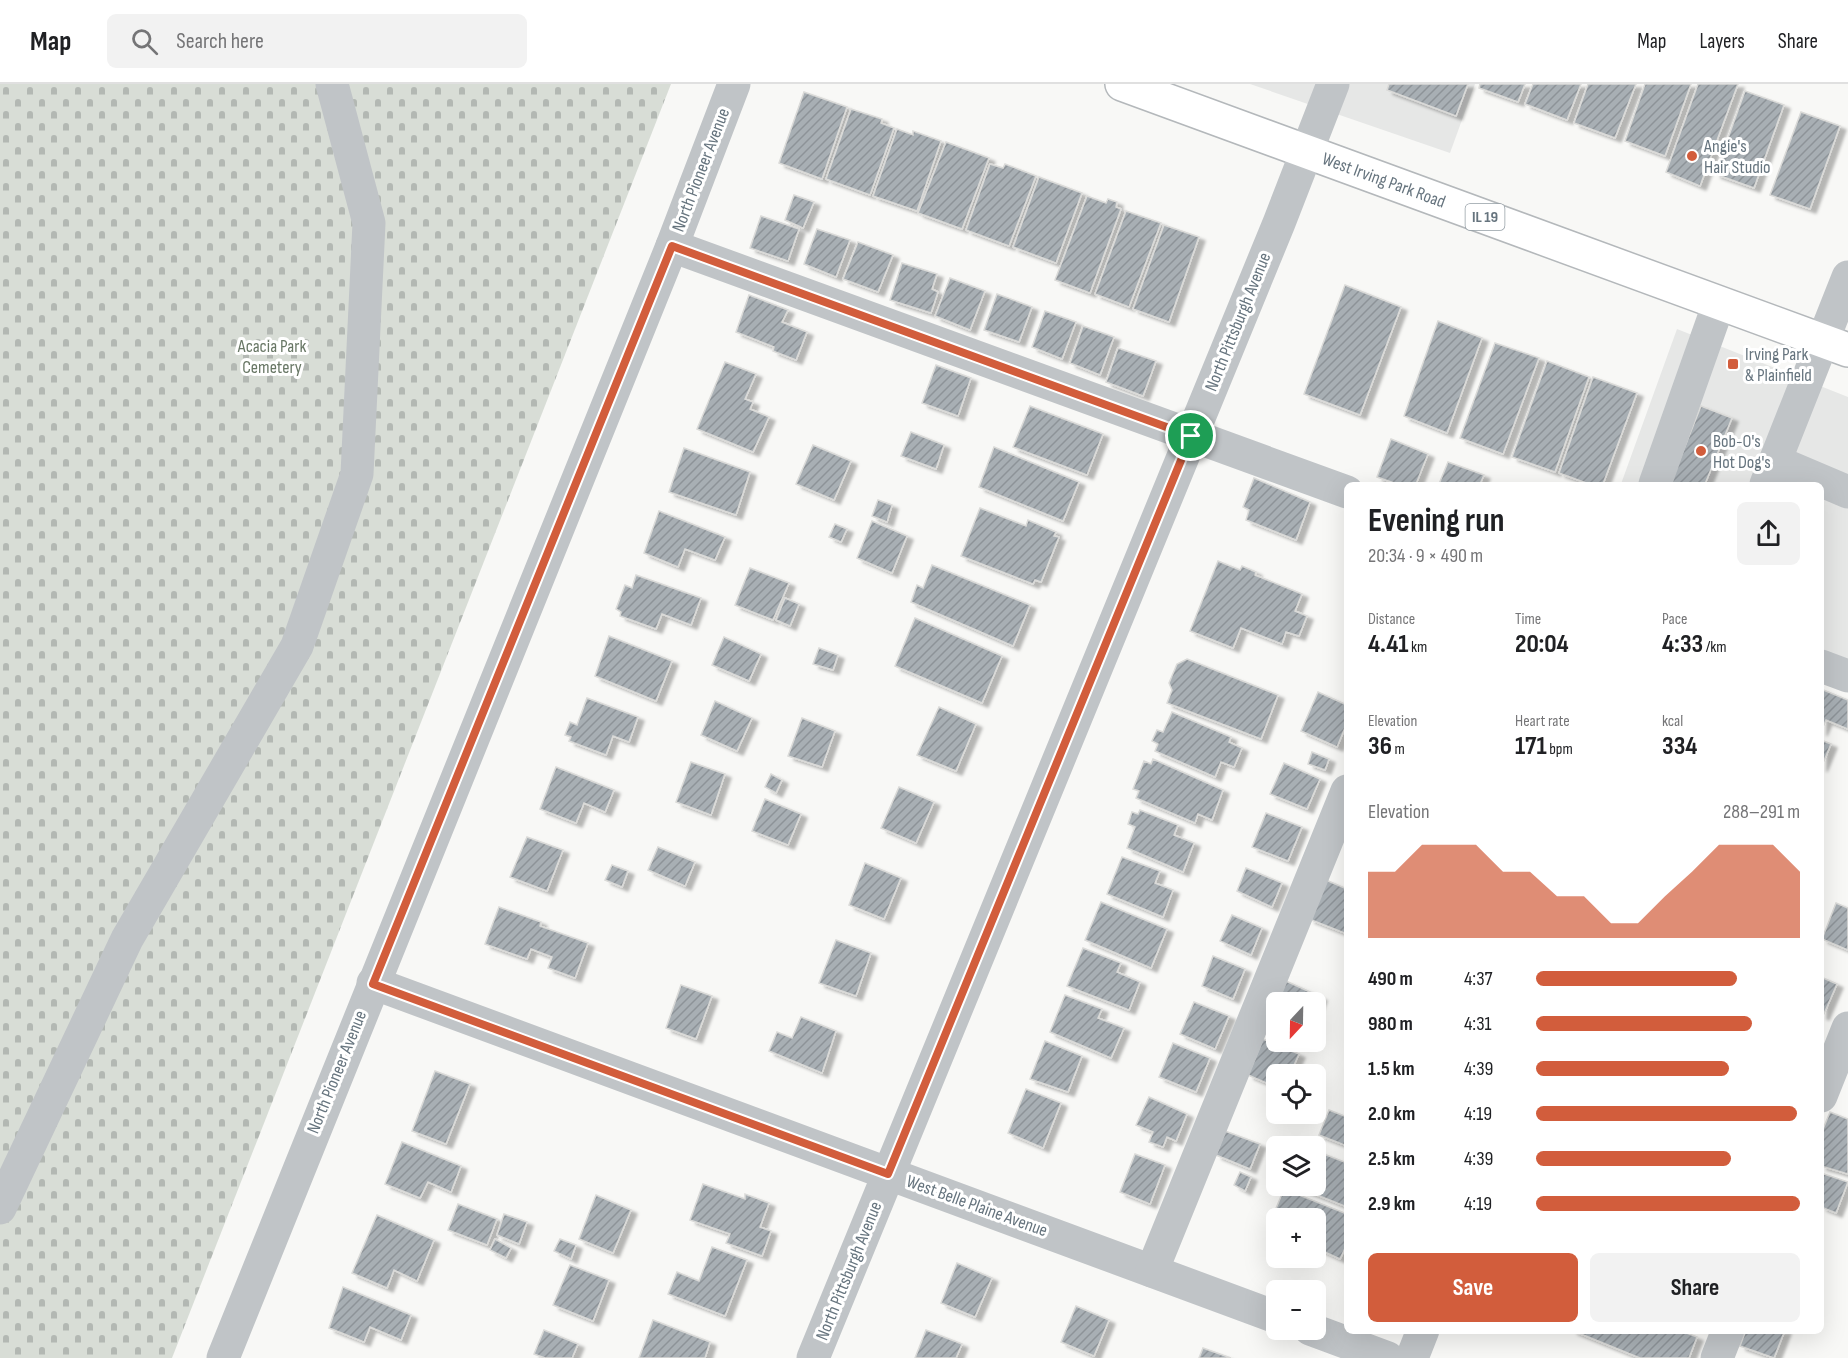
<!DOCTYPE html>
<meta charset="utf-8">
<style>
body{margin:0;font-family:"Sofia Sans Condensed",sans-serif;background:#f2f2f2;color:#202124;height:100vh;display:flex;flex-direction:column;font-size:22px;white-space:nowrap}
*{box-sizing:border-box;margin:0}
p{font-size:20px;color:#757577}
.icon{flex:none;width:33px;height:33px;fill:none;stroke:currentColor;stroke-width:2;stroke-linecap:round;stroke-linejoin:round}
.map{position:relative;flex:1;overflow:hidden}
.panel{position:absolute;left:1344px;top:398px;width:480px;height:852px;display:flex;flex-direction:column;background:#fff;border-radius:9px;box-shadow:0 6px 24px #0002}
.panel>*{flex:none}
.needle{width:39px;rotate:202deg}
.tools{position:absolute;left:1266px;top:908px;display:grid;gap:12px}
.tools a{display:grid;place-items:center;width:60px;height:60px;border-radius:9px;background:#fff;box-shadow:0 6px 24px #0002;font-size:30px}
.pin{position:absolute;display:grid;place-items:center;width:51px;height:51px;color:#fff;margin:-26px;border:3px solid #fff;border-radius:50%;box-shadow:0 2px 6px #0007}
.round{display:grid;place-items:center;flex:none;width:63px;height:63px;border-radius:9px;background:#f2f2f2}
.summary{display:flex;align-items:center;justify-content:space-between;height:102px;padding:0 24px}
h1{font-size:33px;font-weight:700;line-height:45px}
.stats{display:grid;grid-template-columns:repeat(3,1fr);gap:9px;height:102px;padding:6px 24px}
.stats div{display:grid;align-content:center}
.stats b{font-size:26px;font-weight:700}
.stats small{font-size:16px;font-weight:400}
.stats p{font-size:16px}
.chart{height:168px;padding:12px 24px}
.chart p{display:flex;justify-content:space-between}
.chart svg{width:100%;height:108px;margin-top:6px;fill:#d25d3c;opacity:.7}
.action{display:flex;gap:12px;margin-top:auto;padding:12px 24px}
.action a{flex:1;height:69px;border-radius:9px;background:#d25d3c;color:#fff;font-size:24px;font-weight:700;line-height:69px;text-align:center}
.action a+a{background:#f2f2f2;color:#202124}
ul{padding:0 24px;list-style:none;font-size:20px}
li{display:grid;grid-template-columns:96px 72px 1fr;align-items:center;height:45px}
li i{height:15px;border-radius:8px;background:#d25d3c}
header{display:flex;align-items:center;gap:36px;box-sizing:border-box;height:84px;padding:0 30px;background:#fff;border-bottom:2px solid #e0e0e0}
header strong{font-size:28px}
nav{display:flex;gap:33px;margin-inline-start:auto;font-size:21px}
.search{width:420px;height:54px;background:#f2f2f2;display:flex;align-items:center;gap:15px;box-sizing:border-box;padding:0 21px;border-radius:9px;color:#757577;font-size:22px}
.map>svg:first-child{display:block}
.built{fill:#e6e7e6}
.cemetery{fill:url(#cemetery-stones)}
.building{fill:url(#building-hatch);stroke:#dadad8;stroke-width:1.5;filter:url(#shadow)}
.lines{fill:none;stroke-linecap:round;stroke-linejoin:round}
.major-casing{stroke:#b4b8bb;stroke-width:36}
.minor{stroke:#c0c4c7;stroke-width:33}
.major{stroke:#fff;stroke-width:33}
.route-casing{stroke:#fff;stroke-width:12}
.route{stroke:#d25d3c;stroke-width:8}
.poi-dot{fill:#d25d3c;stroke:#fff;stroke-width:2}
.labels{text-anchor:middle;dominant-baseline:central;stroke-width:6;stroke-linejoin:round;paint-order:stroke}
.shield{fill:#fff;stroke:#949ea5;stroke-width:1.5}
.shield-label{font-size:16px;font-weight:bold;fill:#66747e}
.poi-label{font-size:18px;fill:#66747e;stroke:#fff;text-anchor:start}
.street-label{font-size:18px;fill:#66747e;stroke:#fff}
.park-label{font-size:18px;fill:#687765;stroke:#fff}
</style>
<header>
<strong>Map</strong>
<div class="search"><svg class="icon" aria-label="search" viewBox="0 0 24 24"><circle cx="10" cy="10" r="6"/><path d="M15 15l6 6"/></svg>Search here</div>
<nav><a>Map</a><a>Layers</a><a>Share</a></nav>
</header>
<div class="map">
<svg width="1848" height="1274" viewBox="0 0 1848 1274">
<defs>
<pattern id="cemetery-stones" width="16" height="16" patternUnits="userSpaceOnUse" patternTransform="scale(1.5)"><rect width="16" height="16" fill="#d8ddd6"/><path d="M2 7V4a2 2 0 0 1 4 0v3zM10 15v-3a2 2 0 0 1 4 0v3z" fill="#b3b8b3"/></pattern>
<pattern id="building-hatch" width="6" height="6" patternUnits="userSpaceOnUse" patternTransform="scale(1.5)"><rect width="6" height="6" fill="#a8afb4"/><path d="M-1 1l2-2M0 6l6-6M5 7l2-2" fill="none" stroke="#8d9398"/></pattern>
<filter id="shadow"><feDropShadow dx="6" dy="4" stdDeviation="1.5" flood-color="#0004"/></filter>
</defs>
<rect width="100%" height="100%" fill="#f8f8f6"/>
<g class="built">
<path d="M1250,0h225l-25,69z"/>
<path d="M1677,245l171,68v269l-27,-10v-172h-200z"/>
</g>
<path class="cemetery" d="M0,0h671l-499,1274h-172z"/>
<g class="building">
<path d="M1389,0h79l-12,32 -69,-26z"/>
<path d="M1480,0h45l-7,18 -39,-14z"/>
<path d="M1533,0h48l-14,36 -42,-16z"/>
<path d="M1588,0h48l-21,54 -41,-15z"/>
<path d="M1645,0h46l-26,72 -40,-15z"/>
<path d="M1698,0h40l-38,102 -34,-14z"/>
<path d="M1745,7l39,14 -30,83 -39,-14z"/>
<path d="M804,8l43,15 -25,72 -43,-16z"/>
<path d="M851,25l31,10 -1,4 13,5 -24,67 -44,-16z"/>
<path d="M1801,28l39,14 -30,83 -40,-14z"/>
<path d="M897,45l16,6v-4l28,10 -24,70 -44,-15z"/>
<path d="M946,58l43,16 -27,71 -44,-16z"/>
<path d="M990,80l13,4 2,-4 31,12 -27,70 -43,-16z"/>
<path d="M1039,93l43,16 -26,70 -43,-16z"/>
<path d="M794,111l20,7 -11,26 -18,-8z"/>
<path d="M1087,112l19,7 2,-4 9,3 -1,5 5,2 -31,84 -35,-13z"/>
<path d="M1126,127l35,12 -32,84 -34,-13z"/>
<path d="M761,132l38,13 -11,32 -38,-13z"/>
<path d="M1164,141l35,12 -30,85 -36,-13z"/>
<path d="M817,145l33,11 -14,37 -32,-13z"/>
<path d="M858,158l35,13 -15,37 -35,-13z"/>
<path d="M902,179l35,11 -5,15 6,3 -7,21 -41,-13z"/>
<path d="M950,194l35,13 -15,39 -35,-14z"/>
<path d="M1345,201l56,22 -41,108 -56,-21z"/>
<path d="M997,210l35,13 -13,35 -35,-12z"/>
<path d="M749,211l39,15 -6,12 25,10 -11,28 -23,-9 1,-4 -38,-15z"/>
<path d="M1045,227l31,11 -14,37 -30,-12z"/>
<path d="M1438,237l44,17 -35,95 -43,-17z"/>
<path d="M1083,242l31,11 -14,38 -30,-12z"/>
<path d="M1495,259l44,15 -36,96 -43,-16z"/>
<path d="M1118,264l38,13 -13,35 -37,-14z"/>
<path d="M1547,277l42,16 -34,95 -43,-15z"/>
<path d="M725,278l31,12 -11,25 8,3 -3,7 19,8 -16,35 -56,-23z"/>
<path d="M936,281l35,13 -13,38 -36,-13z"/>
<path d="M1593,293l44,16 -34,91h-14l-30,-11z"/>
<path d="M1030,322l73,28 -16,41 -74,-28z"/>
<path d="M1701,322l31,12 -27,66h-35z"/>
<path d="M911,348l33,13 -8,24 -35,-13z"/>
<path d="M1391,355l37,15 -12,30h-19l-20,-7z"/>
<path d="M813,361l38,16 -17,39 -38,-16z"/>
<path d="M994,363l85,35 -16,39 -84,-34z"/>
<path d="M684,364l66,24 -14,43 -67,-23z"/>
<path d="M1448,378l36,13 -4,9h-41z"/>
<path d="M1254,394l56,24 -14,38 -50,-20 3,-10 -6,-3z"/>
<path d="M878,416l14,5 -5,17 -15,-6z"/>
<path d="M980,424l46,18 2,-6 28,12 -2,4 5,1 -18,45 -6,-2 -2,4 -72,-28z"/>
<path d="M659,427l66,26 -10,23 -30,-11 -7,18 -34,-14z"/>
<path d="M872,437l35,15 -15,37 -35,-15z"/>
<path d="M835,440l12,5 -6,13 -12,-5z"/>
<path d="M1218,477l22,9 2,-4 14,6 -1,3 47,19 -7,17 12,5 -8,20 -13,-4 -4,12 -41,-16 -8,20 -43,-17z"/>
<path d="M932,481l98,40 -17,41 -102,-44 6,-17 6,3z"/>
<path d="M750,484l39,15 -16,37 -38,-15z"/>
<path d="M636,491l65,23 -10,27 -29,-11 -6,15 -36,-13 1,-4 -5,-3 9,-24 7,3z"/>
<path d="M785,514l14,6 -9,22 -14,-6z"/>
<path d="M915,534l87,38 -20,47 -87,-37z"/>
<path d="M609,552l63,25 -16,40 -61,-25z"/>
<path d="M724,553l37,17 -12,27 -37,-16z"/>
<path d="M819,564l19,7 -5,15 -20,-6z"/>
<path d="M1187,575l91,36 -17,44 -94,-36 5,-13 -3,-7 8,-19z"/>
<path d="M1821,605l27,11v29l-22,-9 -5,12z"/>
<path d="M1318,608l29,13v18l-10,24 -36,-16z"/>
<path d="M587,614l51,19 -9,25 -16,-6 -7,19 -37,-14 2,-4 -6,-2 5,-13 7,3z"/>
<path d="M715,617l37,17 -15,33 -36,-16z"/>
<path d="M939,623l37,17 -20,47 -39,-16z"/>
<path d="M1172,628l59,25 -2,5 13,6 -8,19 -13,-5 -6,15 -60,-26 3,-7 -6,-3 5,-11 6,2z"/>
<path d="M802,634l33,13 -13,36 -34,-11z"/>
<path d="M1821,656l10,4 -10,24z"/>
<path d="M1312,668l17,7 -4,11 -17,-6z"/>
<path d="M1153,675l70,31 -11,30 -14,-6 -3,9 -59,-25 3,-7 -6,-2 11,-28 7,3z"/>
<path d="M691,678l34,12 -14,41 -35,-13z"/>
<path d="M1284,679l36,16 -13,30 -37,-15z"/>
<path d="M556,683l58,23 -9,22 -21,-9 -8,20 -36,-14z"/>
<path d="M771,690l11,6 -6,13 -11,-6z"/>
<path d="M899,703l35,15 -18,41 -35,-15z"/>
<path d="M765,715l36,15 -13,31 -36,-14z"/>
<path d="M1140,726l38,15 -4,10 20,8 -11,29 -56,-24 8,-21 -7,-3 4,-12 6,2z"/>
<path d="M1266,729l36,14 -14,34 -36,-14z"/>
<path d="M527,753l36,13 -16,41 -37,-14z"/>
<path d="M658,763l37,15 -10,24 -37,-16z"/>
<path d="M1122,773l38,14 -5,12 18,7 -10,27 -56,-23z"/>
<path d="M865,779l36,15 -17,41 -35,-14z"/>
<path d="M612,781l16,6 -6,16 -17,-7z"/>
<path d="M1246,784l36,15 -10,24 -35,-16z"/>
<path d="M1326,796l21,9v45l-38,-15z"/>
<path d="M1101,818l66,27 -16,39 -66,-28z"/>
<path d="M1836,819l12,5v42l-26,-11z"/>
<path d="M499,823l42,15 -1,4 48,17 -13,35 -27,-10 4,-11 -21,-8 -4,10 -42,-15z"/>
<path d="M1232,831l30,13 -11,27 -31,-14z"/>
<path d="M836,856l35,13 -15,43 -37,-13z"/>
<path d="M1083,864l38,15 -4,9 23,10 -11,28 -62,-24z"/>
<path d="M1213,872l32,13 -12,30 -31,-13z"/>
<path d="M1821,893l16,7 -14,32 -2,-1z"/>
<path d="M1286,897l35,16 -5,13v-8h-40v17l-6,-3z"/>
<path d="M681,901l31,11 -16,43 -30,-11z"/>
<path d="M1065,911l37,14 -4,9 26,10 -13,30 -61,-26z"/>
<path d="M1194,918l35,14 -14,33 -35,-15z"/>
<path d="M801,933l35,14 -14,42 -53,-22 8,-19 15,6z"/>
<path d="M1263,955l36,15 -9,20h-14v13l-28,-12z"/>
<path d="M1045,957l37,15 -14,36 -38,-13z"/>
<path d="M1173,959l37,15 -14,34 -37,-15z"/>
<path d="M435,987l35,13 -24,60 -34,-13z"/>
<path d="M1026,1005l35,14 -18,45 -35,-15z"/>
<path d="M1149,1013l38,17 -11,27 -9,-4 -4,10 -14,-5 4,-10 -17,-7z"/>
<path d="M1329,1026l18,7v29l-28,-11z"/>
<path d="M1830,1028l18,7v55l-27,-8v-32z"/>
<path d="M1225,1047l35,13 -10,25 -34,-14z"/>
<path d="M402,1058l59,24 -10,26 -23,-10 -8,16 -35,-14z"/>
<path d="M1316,1067l31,12v44l-45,-18 1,-4h13z"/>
<path d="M1135,1070l30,11 -15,39 -30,-12z"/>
<path d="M1240,1088l11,5 -6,14 -11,-6z"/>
<path d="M1821,1089l27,9 -12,31 -15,-6z"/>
<path d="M703,1100l42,15v-5l24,9 -9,24 11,4 -9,25 -36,-13 4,-9 -40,-14z"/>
<path d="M1284,1105l63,25v30l-7,15 -24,-11v-30h-40v14l-8,-4z"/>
<path d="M596,1111l35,15 -18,43 -34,-14z"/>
<path d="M458,1120l39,15 -10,26 -39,-15z"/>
<path d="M504,1130l23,8 -8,22 -22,-9z"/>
<path d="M377,1131l57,25 -17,41 -23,-11 -7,18 -35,-15z"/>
<path d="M495,1155l16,9 -5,10 -16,-8z"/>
<path d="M560,1155l16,6 -5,14 -17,-8z"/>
<path d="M712,1163l35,13 -22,56 -57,-22 9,-22 22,9z"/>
<path d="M957,1179l35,15 -17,39 -34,-14z"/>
<path d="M570,1181l39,15 -16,41 -40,-16z"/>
<path d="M343,1203l68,28 -10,25 -31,-13 -6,15 -35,-14z"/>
<path d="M1076,1222l33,14 -15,36 -33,-14z"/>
<path d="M653,1236l57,22 -5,16h-66z"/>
<path d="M544,1246l34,14 -6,14h-27l-11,-4z"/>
<path d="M926,1246l36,14 -6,14h-41z"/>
<path d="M1571,1246h108l18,7 -8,21h-49z"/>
<path d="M1746,1246h39l-11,28 -34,-12z"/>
<path d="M1203,1264l28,10h-32z"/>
</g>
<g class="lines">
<defs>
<g id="major">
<path id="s1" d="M1122,0l726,266"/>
</g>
</defs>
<use href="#major" class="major-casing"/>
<g class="minor">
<path d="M672,162l675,246"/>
<path d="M1775,377l73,31"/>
<path d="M1655,400l64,-181"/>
<path d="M1766,400l82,-207"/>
<path d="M1821,582l27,10"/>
<path d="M373,899l903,334"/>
<path d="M1821,1012l27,-68"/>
<path d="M0,1124l127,-269 170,-293 60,-172 12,-251 -37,-139"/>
<path d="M1152,1187l195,-480"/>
<path d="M1310,1245l78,29"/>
<path d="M223,1274l449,-1112 62,-162"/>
<path d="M813,1274l466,-1135 54,-139"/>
<path d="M1412,1274l11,-28"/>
<path d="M1717,1274l11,-28"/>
</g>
<use href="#major" class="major"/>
</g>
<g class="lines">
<defs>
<path id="route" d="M672,162l519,190 -303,738 -515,-190z"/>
</defs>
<use href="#route" class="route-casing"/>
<use href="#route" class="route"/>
</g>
<g class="poi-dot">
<circle cx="1692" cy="72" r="6"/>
<rect x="1727" y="274" width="12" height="12" rx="3"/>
<circle cx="1701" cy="367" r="6"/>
</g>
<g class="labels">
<rect class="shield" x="1465.5" y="120" width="39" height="26" rx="4.5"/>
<g class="shield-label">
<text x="1485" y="133">IL 19</text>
</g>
<g class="poi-label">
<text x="1704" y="62">Angie's<tspan x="1704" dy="21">Hair Studio</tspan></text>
<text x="1745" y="270">Irving Park<tspan x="1745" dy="21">&amp; Plainfield</tspan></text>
<text x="1713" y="357">Bob-O's<tspan x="1713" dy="21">Hot Dog's</tspan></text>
</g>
<g class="street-label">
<text transform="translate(701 86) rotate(-69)">North Pioneer Avenue</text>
<text stroke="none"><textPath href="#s1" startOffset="279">West Irving Park Road</textPath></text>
<text transform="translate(1238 238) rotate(-68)">North Pittsburgh Avenue</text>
<text transform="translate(337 988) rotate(-68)">North Pioneer Avenue</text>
<text transform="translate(977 1122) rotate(20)">West Belle Plaine Avenue</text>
<text transform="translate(849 1187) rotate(-68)">North Pittsburgh Avenue</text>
</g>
<g class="park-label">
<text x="272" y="262">Acacia Park<tspan x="272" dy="21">Cemetery</tspan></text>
</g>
</g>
</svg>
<div class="tools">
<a><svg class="needle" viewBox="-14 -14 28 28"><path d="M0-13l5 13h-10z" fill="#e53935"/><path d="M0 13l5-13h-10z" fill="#757577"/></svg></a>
<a><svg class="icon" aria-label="locate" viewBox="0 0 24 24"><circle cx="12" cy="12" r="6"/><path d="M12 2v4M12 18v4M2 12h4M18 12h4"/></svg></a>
<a><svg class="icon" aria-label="layers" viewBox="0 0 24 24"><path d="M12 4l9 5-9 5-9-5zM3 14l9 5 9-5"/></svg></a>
<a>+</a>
<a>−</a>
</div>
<div class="pin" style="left:1191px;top:352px;background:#1e9e55"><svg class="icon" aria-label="arrive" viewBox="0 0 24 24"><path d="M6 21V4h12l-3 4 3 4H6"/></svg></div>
<section class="panel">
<div class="summary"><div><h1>Evening run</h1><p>20:34 · 9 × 490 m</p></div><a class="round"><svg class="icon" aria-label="share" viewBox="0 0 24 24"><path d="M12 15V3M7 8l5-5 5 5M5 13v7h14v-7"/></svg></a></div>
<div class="stats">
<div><p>Distance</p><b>4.41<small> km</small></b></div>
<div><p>Time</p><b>20:04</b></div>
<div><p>Pace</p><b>4:33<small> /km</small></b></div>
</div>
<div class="stats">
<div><p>Elevation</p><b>36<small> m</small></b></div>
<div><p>Heart rate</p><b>171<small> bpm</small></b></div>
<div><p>kcal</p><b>334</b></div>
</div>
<div class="chart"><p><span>Elevation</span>288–291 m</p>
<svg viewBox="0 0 160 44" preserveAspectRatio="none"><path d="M0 44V17L10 17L20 6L30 6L40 6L50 17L60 17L70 27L80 27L90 38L100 38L110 27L120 17L130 6L140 6L150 6L160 17V44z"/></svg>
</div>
<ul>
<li><b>490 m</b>4:37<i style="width:76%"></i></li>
<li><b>980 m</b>4:31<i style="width:82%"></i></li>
<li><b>1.5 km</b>4:39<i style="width:73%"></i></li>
<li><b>2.0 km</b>4:19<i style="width:99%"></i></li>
<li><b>2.5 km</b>4:39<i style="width:74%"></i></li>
<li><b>2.9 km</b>4:19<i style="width:100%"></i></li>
</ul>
<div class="action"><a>Save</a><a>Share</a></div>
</section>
</div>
